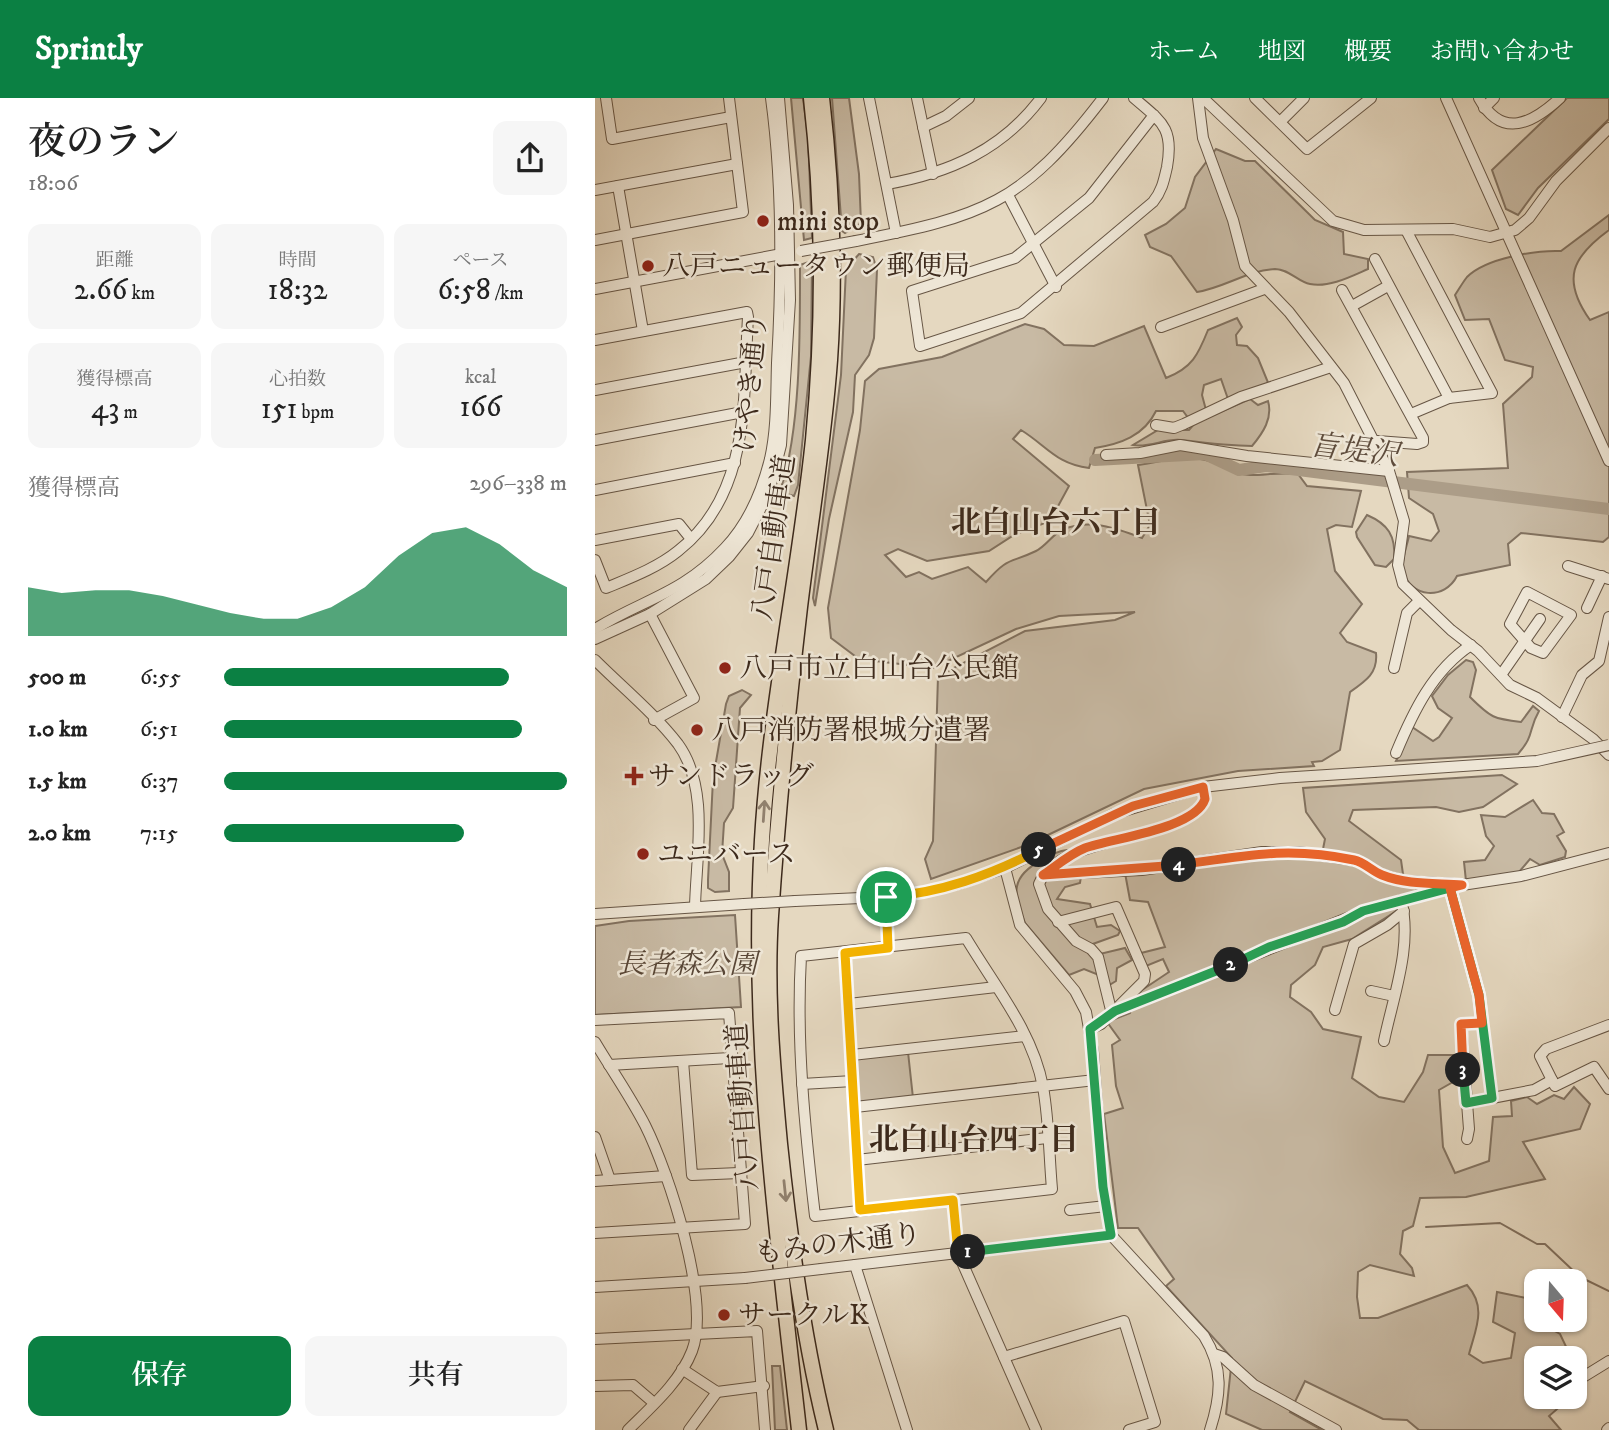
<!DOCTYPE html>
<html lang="ja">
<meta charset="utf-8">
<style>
body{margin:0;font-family:"IM FELL DW Pica","Noto Serif JP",serif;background:#f6f6f6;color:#222;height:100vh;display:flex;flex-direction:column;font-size:26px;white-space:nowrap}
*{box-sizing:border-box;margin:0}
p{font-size:23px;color:#767676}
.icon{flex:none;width:38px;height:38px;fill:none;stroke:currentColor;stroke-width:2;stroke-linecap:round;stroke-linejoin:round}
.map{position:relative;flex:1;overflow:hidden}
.drawer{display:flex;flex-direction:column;background:#fff;width:595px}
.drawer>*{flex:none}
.needle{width:46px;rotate:161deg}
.buttons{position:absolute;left:929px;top:1171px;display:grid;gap:14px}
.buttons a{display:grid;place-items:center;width:63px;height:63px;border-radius:14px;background:#fff;box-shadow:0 2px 5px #0004;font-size:35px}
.pin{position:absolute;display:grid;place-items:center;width:60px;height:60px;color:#fff;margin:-30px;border:4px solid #fff;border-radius:50%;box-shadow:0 2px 7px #0007}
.km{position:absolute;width:35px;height:35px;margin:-18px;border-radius:50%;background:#222;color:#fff;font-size:19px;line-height:35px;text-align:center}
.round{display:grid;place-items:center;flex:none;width:74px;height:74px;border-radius:14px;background:#f6f6f6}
.summary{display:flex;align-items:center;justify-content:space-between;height:119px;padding:0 28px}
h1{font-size:38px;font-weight:600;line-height:52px}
.stats{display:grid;grid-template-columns:repeat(3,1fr);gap:10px;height:119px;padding:7px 28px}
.stats div{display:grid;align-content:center;border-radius:14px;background:#f6f6f6;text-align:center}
.stats b{font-size:30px;font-weight:600}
.stats small{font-size:19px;font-weight:400}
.stats p{font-size:19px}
.chart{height:196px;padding:14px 28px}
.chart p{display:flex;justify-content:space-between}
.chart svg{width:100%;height:126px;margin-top:7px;fill:#0b8043;opacity:.7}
.cta{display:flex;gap:14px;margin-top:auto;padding:14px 28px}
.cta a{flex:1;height:80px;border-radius:14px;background:#0b8043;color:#fff;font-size:28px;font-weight:600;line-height:80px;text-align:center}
.cta a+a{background:#f6f6f6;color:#222}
ul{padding:0 28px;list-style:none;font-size:23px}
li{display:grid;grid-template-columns:112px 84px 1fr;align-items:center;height:52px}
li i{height:18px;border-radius:9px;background:#0b8043}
header{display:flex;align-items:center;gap:42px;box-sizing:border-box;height:98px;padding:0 35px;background:#0b8043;color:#fff}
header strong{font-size:33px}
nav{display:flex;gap:38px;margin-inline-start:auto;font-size:24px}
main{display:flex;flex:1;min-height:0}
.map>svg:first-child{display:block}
.green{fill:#c8baa4;stroke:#827260;stroke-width:2}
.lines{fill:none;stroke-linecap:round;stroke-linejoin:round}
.stream{stroke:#806f5d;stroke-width:2}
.river{stroke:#ac9d88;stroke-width:12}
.minor-casing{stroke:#675645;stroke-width:12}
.highway-casing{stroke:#3d2a1c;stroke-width:17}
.minor{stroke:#eee6d6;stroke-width:10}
.highway{stroke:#e5d8c0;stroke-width:14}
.minor-bridge-casing{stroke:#675645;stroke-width:12;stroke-linecap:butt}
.minor-bridge{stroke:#eee6d6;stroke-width:10}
.oneway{stroke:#91816e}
.split-1-casing{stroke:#fff;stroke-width:14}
.split-2-casing{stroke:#fff;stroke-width:14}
.split-3-casing{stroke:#fff;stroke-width:14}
.split-4-casing{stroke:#fff;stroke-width:14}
.split-5-casing{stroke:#fff;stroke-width:14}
.split-6-casing{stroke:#fff;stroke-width:14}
.split-1{stroke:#f5b400;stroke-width:9}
.split-2{stroke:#22a559;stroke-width:9}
.split-3{stroke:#22a559;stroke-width:9}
.split-4{stroke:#f0652b;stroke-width:9}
.split-5{stroke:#f0652b;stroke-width:9}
.split-6{stroke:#f5b400;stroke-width:9}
.poi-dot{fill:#8f2418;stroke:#eee6d6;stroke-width:2.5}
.labels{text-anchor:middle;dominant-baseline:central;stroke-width:5;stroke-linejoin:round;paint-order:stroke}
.poi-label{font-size:28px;fill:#3d2a1c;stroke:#eee6d6;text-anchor:start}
.street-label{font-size:28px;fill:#3d2a1c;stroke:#eee6d6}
.park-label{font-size:28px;font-style:italic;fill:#594737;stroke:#eee6d6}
.water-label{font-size:30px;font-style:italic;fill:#5e4c3c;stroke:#eee6d6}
.neighbourhood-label{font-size:30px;font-weight:bold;fill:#3d2a1c;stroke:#eee6d6}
</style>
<header>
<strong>Sprintly</strong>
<nav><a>ホーム</a><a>地図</a><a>概要</a><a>お問い合わせ</a></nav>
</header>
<main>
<section class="drawer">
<div class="summary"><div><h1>夜のラン</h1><p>18:06</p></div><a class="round"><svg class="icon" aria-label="share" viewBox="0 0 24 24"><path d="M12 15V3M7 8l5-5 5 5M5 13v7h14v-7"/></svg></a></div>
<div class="stats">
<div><p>距離</p><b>2.66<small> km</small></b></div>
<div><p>時間</p><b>18:32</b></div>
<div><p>ペース</p><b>6:58<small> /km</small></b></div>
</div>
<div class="stats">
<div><p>獲得標高</p><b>43<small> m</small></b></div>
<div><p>心拍数</p><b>151<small> bpm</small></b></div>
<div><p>kcal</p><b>166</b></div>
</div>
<div class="chart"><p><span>獲得標高</span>296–338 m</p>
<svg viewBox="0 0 160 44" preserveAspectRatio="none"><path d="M0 44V27L10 29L20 28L30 28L40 30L50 33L60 36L70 38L80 38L90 34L100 27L110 16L120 8L130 6L140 12L150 21L160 27V44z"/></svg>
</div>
<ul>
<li><b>500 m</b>6:55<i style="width:83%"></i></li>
<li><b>1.0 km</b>6:51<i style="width:87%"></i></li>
<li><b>1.5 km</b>6:37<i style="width:100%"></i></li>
<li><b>2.0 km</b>7:15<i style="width:70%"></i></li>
</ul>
<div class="cta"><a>保存</a><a>共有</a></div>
</section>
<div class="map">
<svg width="1014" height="1332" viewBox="0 0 1014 1332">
<rect width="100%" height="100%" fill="#e5d8c0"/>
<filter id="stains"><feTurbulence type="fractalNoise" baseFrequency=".00286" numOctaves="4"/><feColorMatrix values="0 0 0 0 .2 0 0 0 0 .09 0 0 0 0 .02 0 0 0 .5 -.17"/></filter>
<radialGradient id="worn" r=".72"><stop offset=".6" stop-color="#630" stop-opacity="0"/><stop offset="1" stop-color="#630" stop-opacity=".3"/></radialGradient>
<g class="green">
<path d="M196,0h12l5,38 4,102 -8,2z"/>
<path d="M237,0h17l10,76 2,49 -16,10 -3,-2z"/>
<path d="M972,0h42v21l-71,69 -20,27 -12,-6 -14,-39z"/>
<path d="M621,51l29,12h10l60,59 28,12 1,22 24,5v10c-16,7 -39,19 -58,15 -12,-2 -21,-15 -35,-15 -27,1 -51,19 -78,23l-26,-36 -21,-9 -5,-12 21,-11 19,-16 10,-31z"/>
<path d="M1014,117v15c-37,27 -48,49 -19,90l19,-8v225l-6,5 -82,-9 -13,11 2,21 -53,11c-12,24 -47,23 -54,-6 -2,-10 4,-24 6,-34l22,5 8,-10 -6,-17 -24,-16 -2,-26 101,-4 -5,-64 29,-27 1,-10 -28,-7 -16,-41 -24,1 -10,-25c4,-6 8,-13 12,-18 19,-19 69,-27 94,-26z"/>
<path d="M264,156l14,3 4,13 -3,68 -5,17 -14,20 -2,37 -24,107 -14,87 -2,-8 28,-223 5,-106z"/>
<path d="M217,163l-1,95 -13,129 -4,11 -11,-3 -2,-5c20,-61 19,-157 19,-223z"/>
<path d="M642,220l5,9 -6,8 1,10 10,1 11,12 11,27 -41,14 -7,-20 -17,6 -2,10 4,15 -17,9 -6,-8h-27c-12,25 -36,33 -61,37l-6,20c-33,-4 -42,-22 -68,-38l-8,9 56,47 -19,35 -36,14 -25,16 -62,10 -29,-12 -13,6 21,22 13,-5 13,7 36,-12 18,15c23,-26 23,-18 50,-31 10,-5 16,-16 26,-21 27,-12 54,-2 80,8l8,-13 -12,-60c20,-3 51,-11 71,-4 14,4 25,14 41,14 17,0 29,-3 48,-1l9,12 54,5 -9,36 -16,-2 -9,4 8,42 27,33 -22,29 7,9 29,11c2,20 -10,28 -26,39l-10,58 -18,11 -10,1 2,4 -76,5 -94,18 -117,56 -96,34 -6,-20 8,-18 5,-165 87,-45 90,-11 20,-8 -76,4 -43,13 -83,39 -74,-9 -28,-21 -3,-30 32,-178 5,-49 14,-12 63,-12 83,-33 19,5 20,16 30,1 50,-20 22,52c26,-10 32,-23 42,-48z"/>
<path d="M655,301l8,6 10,-4c5,17 -5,32 -16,45 -24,0 -47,-3 -71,-6 -16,-2 -31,8 -48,5l25,-15h31l6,-7z"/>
<path d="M772,417c21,9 29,21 27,44l-8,8 -11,-2 -18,-28 -1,-5z"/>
<path d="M871,562l7,2 3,8 -6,27c21,21 24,22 51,25l12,-16 6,5c-11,19 -4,24 -21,43l-122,7 16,-34 21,14 6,-4 13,-19 -14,-10 -6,-12 16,-21z"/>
<path d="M147,592l9,5 -11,13 -7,100 -9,15 -2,31 7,18v19l-14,1 -7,-4v-8l5,-101 13,-75 3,-8z"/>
<path d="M907,677l15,9 -34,23 -24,5 -23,-5 -83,3 -4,11 52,39 2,14 16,18 -20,4 -1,14 -46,29 -29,8 -8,18 -24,20 -1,12 21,15 12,17 38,8 -9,41 27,19 25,5 19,-30 5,-17h32v23l-21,12 4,57 12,26 34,-12 4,-44 19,-1 -1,-15 16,-4 10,7 17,-9 10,4 10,-12 16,17 -10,25 -57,13 22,37 -79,18 -46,1 -7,28 -10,5 -3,23 12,14 2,8 -44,-11 -12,7 -1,25 3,21h18l89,-33c20,22 9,43 2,69l14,9 28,-5 4,-25 -22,-11 4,-30 39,8 1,20h8l1,6 14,8 11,23 -34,1v38l34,1 -22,19 12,14h-142l-12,-10 -24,-1 -78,-38 -15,31 32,18h-60l-36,-16 6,-56 -66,-72 8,-7 -36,-51h-20l-14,-114 19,-6 -7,-22 -4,-41 8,-5 -13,-18 23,-9 3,-17 36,-24 -6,-13 -17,7 -5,-13 24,-6 -17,-45 -18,-2 -5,-27 198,-24 2,-10 -19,-27 -3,-24z"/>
<path d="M938,702l9,13 12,1 10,18 -7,4 9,15 -1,6 -25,8 -10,-6 -11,13 -53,9 -2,-19 21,-2 9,-14 -8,-10 -5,-21 24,2z"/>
<path d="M472,752l1,3 -25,18 38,5 -1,7 -15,4 -8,12 33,5 7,23 14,-2 9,6 -2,4 -28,10 10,9 25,-6 7,12 -15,8 -1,13 -10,6 -7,-12 -15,-6 -15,6 -44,-52c-13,-30 -14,-47 17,-63 8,-5 15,-9 25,-10z"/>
<path d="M140,817l6,92 -146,8v-89l34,-5z"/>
<path d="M313,954l5,46 -57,4 1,-44z"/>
<path d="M177,1268h8l7,64h-12z"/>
</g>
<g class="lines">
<path class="stream" d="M831,1129l74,-4 37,21h8l35,33 29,14"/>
<path class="river" d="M500,362l110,-6 34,16 27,-4 343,43"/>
<defs>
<g id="minor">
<path d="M11,0l6,41 119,-22"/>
<path d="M274,0l27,135"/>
<path d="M322,0l16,76"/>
<path d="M539,0c28,24 40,30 33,69 -3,13 -5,24 -14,35l-132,111 -101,33 -8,-55 103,-33 74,-60 65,-83"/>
<path d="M603,0l5,40 30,82 12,46 44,46 55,71 45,88 15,50 -6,44 5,19 48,46 27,21 32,34 27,13 56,41 16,16"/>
<path d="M608,0l130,123 31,9 89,-1 37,8 25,-7 14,-12 27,-37 53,-53"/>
<path d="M660,0l52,51 64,-51"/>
<path d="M851,0l163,363"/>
<path d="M884,0c23,42 54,25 81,0"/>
<path d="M889,10l10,-10"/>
<path d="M685,24l24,-24"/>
<path d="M328,29l23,-11 23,-18"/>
<path d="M292,86c62,-11 115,-34 154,-86"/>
<path d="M23,88l25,145"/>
<path d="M0,92l142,-26"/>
<path d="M413,97l48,92"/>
<path d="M811,132l86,163 -43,5 -38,16"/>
<path d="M0,142l148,-28 -14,-114"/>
<path d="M261,143c128,-25 166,-37 247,-143"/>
<path d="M780,161l74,139"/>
<path d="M0,191l192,-36"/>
<path d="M747,192l81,148v4l-6,2 -40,-3"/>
<path d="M757,208l36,-20"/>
<path d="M566,229l103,-38"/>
<path d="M0,242l152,-28 1,5c-5,83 3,177 -70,234 -21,17 -48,27 -72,37l-11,-28"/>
<path d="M0,292l151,-28"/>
<path d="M561,327l18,3 10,-4 57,-27 90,-30"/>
<path d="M0,342l148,-28"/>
<path d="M511,357l34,-2 40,-8 67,11 142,15"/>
<path d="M0,392l140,-27"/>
<path d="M0,442l84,-16 12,15"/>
<path d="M973,468l41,13"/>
<path d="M932,494l44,23 -28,38 -12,-5 -21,-24z"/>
<path d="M992,510l15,-32"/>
<path d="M55,516l44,84 -40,22"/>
<path d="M0,531c49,-30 87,-35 130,-81 23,-24 37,-57 45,-89 7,-31 6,-64 7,-96 5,-88 6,-177 -6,-265"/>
<path d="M0,541l55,-25 56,-35 23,-22 19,-24 21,-41 12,-47 9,-145 -2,-95 -9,-107"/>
<path d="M0,562c27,27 60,54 83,84 32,44 18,113 17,163"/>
<path d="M799,570l13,-55 12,-12"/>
<path d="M906,577l39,-56"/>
<path d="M967,619l20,-42 17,-14 10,-44"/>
<path d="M801,655c17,-41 37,-83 75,-108"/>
<path d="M410,770l15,57 55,66 11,21 7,39 10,136 8,48 93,101c20,32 17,60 6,94"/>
<path d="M448,777l99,-5 120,-18h37l59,9 22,13 24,7 50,3"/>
<path d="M855,790l29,107 13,103"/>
<path d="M291,799l2,51"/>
<path d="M200,803l109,-5 54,-12 47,-16 109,-54 89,-27 77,-9 94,-6"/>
<path d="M0,816l149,-10"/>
<path d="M463,824l58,-15 29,67 -1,7 -43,43 -11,5"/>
<path d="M371,840c28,47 67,94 77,149 6,33 6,68 9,102l-237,27c-10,-86 -19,-173 -14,-260z"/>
<path d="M250,855l15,257"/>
<path d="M776,893l23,5"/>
<path d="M254,906l147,-17"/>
<path d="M740,912l19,-66 33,-19 17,-14"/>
<path d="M520,913l257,-103 90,-23 59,-9 88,-23"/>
<path d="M517,916l-14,-57 -7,-8 -15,-8 -28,-32 -9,-25c20,-52 152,-42 166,-86l-2,-11"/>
<path d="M0,922l134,-7 16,211 -150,9"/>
<path d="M1014,927l-63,24 -6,7 15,30 39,-19 15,22"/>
<path d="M789,943c9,-44 29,-96 17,-141"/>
<path d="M0,944c16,27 35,54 50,83 24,48 66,176 47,226 -12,31 -41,56 -64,79"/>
<path d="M257,957l173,-19"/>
<path d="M88,963l9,114 47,-2"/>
<path d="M14,967l121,-7"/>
<path d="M207,986l51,-3"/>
<path d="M871,1005l68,-13 18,-10"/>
<path d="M260,1009l240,-27"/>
<path d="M0,1039l15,43"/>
<path d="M872,1041l2,-10 -8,-105 21,-1"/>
<path d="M262,1062l190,-22"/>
<path d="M0,1083l71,-5"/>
<path d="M358,1102l5,53 78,177"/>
<path d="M475,1112l36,-4"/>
<path d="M260,1167l52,165"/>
<path d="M226,1171l290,-34"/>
<path d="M0,1189l150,-9"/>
<path d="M0,1241l162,-8 8,99"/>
<path d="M619,1256l9,3 31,28 82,45"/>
<path d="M409,1259l120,-36 31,101 -26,8"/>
<path d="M87,1271l35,23 47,-6"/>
<path d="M980,1284l34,-21"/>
<path d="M0,1288l38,-1 21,18"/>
<path d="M94,1332l28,-38"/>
<path d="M1012,1332l2,-2"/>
</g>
<g id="highway">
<path d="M227,0c10,87 14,174 8,262 -6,83 -20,165 -30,247 -12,103 -22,206 -29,309 -5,76 2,153 9,228 10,96 23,192 46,286"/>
<path d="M204,1332c-22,-196 -49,-393 -37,-590 8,-135 37,-266 51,-400 11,-115 11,-227 -2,-342"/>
</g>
</defs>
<use href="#minor" class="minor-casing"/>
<use href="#highway" class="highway-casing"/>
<use href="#minor" class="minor"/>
<use href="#highway" class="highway"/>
<defs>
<g id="minor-bridge">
<path d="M206,153l55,-10"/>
<path d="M779,674l163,-11 72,-16"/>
<path d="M149,806l51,-3"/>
<path d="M150,1180l76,-9"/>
</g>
</defs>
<use href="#minor-bridge" class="minor-bridge-casing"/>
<use href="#minor-bridge" class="minor-bridge"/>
</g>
<defs><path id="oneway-shaft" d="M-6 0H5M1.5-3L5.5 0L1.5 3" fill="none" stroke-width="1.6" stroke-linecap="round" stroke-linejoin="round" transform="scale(1.75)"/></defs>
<g class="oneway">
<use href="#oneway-shaft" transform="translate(169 713) rotate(-86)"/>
<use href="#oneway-shaft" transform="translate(190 1093) rotate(84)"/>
</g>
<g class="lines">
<defs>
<path id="split-1" d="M291,799l2,51 -43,5 15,257 93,-10 5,53 10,-1"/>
<path id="split-2" d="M373,1154l143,-17 -8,-48 -13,-158 25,-18 116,-46"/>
<path id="split-3" d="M636,867l38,-18 74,-25 20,-11 87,-23 29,107 13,103 -26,5 -3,-33"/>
<path id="split-4" d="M584,767c65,-9 108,-19 175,-5 10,2 18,11 28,15 25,10 53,8 80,10l-12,3 29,107 3,28 -21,1 2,46"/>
<path id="split-5" d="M444,752l94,-44 70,-19 2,12c-10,30 -92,39 -120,49 -15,6 -29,18 -42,27l136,-10"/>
<path id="split-6" d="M291,799c55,-4 104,-22 153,-47"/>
</defs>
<use href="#split-1" class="split-1-casing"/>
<use href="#split-2" class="split-2-casing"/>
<use href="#split-3" class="split-3-casing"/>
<use href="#split-4" class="split-4-casing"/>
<use href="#split-5" class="split-5-casing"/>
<use href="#split-6" class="split-6-casing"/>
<use href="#split-1" class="split-1"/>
<use href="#split-2" class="split-2"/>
<use href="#split-3" class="split-3"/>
<use href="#split-4" class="split-4"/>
<use href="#split-5" class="split-5"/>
<use href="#split-6" class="split-6"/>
</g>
<g class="poi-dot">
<circle cx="168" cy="123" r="7"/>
<circle cx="53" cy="168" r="7"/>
<circle cx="130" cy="570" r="7"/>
<circle cx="102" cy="632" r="7"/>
<path d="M35.5 667.5h7v7h7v7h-7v7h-7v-7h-7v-7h7z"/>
<circle cx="48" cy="756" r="7"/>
<circle cx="129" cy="1217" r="7"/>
</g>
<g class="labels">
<g class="poi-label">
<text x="182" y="123">mini stop</text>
<text x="67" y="168">八戸ニュータウン郵便局</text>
<text x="144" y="570">八戸市立白山台公民館</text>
<text x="116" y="632">八戸消防署根城分遣署</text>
<text x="53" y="678">サンドラッグ</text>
<text x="62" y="756">ユニバース</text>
<text x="143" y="1217">サークルK</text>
</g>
<g class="street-label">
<text transform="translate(156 285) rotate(-85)">けやき通り</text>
<text transform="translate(179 440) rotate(-82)">八戸自動車道</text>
<text transform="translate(148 1009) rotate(-94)">八戸自動車道</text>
<text transform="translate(243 1146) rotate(-7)">もみの木通り</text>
</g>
<g class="park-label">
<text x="92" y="866">長者森公園</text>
</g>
<g class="water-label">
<text transform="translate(759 353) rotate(7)">盲堤沢</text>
</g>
<g class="neighbourhood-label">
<text x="461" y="425">北白山台六丁目</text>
<text x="379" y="1042">北白山台四丁目</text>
</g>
</g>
<rect width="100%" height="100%" filter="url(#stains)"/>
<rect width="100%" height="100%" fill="url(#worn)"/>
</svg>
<div class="buttons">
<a><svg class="needle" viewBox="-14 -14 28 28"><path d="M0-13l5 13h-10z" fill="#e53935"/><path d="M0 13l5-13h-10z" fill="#767676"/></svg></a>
<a><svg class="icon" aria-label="layers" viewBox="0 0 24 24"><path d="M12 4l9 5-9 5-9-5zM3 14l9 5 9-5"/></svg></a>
</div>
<div class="pin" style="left:291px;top:799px;background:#1e9e55"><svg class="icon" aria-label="arrive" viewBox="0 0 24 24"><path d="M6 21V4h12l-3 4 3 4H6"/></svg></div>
<b class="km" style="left:373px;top:1154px">1</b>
<b class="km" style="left:636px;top:867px">2</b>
<b class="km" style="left:868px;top:972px">3</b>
<b class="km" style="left:584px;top:767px">4</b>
<b class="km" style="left:444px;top:752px">5</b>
</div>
</main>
